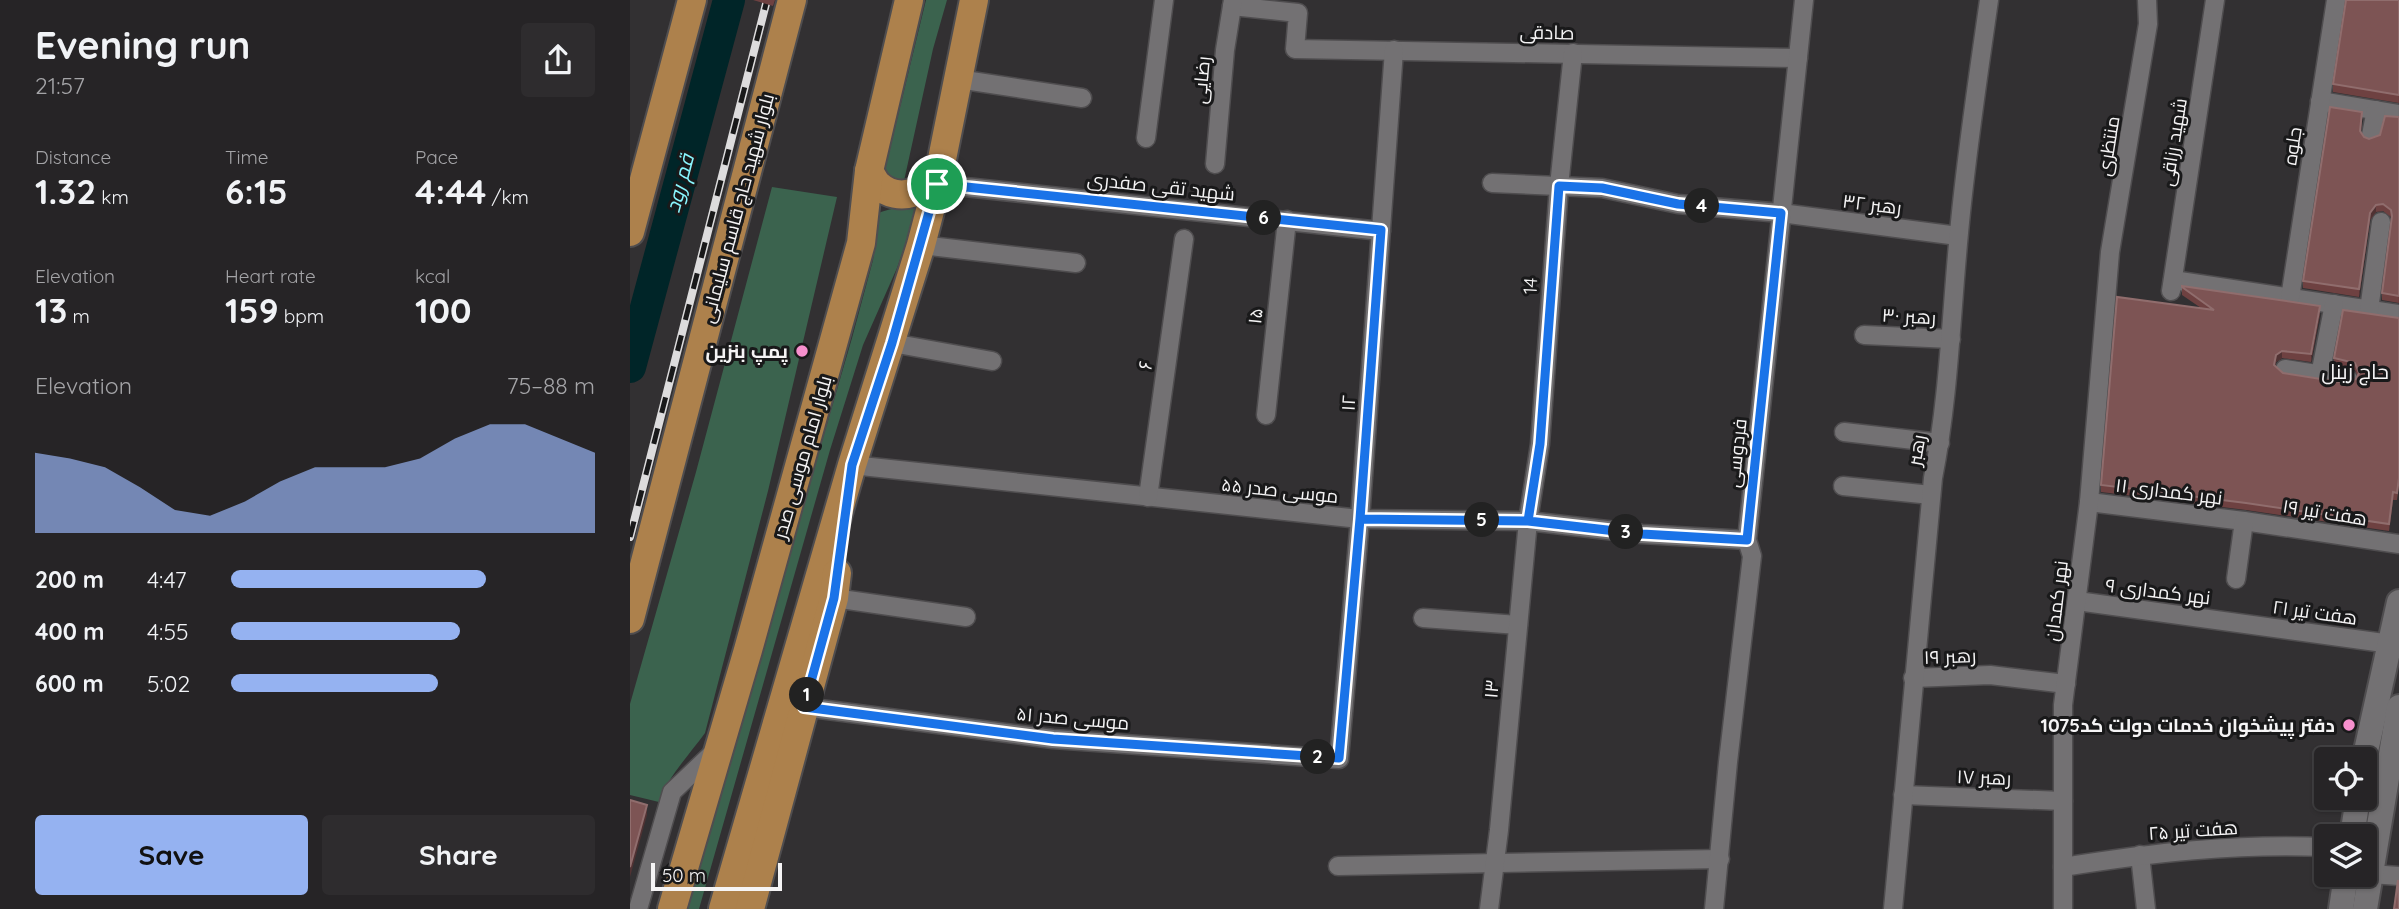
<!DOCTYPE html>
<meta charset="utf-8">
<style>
body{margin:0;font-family:Quicksand,Cairo,sans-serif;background:#2e2c2e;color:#f1f3f6;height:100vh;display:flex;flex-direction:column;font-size:26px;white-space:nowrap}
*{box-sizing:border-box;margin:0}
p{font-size:23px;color:#a4a4a7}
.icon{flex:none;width:38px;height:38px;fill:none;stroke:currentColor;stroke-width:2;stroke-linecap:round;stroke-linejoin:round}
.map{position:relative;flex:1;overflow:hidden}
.sheet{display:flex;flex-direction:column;background:#262426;width:630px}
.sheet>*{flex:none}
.controls{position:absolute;left:1684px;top:747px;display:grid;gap:14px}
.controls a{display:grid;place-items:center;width:63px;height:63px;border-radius:7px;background:#262426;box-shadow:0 2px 5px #0004,0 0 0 2px #424143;font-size:35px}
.scale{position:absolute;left:21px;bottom:18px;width:131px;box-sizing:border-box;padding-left:7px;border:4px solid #f5f4f5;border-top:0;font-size:19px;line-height:24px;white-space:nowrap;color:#f5f4f5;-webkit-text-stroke:5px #19191a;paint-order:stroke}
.pin{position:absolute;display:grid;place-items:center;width:60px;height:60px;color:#fff;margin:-30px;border:4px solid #fff;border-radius:50%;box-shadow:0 2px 7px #0007}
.km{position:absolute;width:35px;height:35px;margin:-18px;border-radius:50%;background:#222;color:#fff;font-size:19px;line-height:35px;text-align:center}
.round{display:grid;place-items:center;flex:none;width:74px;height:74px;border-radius:7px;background:#2e2c2e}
.headline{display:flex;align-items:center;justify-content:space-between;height:119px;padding:0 35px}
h1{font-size:38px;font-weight:700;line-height:52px}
.stats{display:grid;grid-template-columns:repeat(3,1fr);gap:10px;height:119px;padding:7px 35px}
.stats div{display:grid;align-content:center}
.stats b{font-size:35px;font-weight:700}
.stats small{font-size:19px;font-weight:400}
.stats p{font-size:19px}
.chart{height:196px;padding:14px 35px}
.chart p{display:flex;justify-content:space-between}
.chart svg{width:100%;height:126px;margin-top:7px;fill:#95b2f1;opacity:.7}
.cta{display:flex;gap:14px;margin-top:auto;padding:14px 35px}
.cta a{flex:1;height:80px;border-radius:7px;background:#95b2f1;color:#111;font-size:28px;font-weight:700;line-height:80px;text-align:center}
.cta a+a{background:#2e2c2e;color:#f1f3f6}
ul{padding:0 35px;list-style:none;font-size:23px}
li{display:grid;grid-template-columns:112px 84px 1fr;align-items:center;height:52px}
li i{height:18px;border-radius:9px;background:#95b2f1}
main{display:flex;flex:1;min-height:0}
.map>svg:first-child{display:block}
.green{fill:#3b634e}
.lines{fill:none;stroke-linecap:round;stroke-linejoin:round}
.river{stroke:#002528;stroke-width:32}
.street-casing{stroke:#4f4d4f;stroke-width:21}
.secondary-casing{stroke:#4f4d4f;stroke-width:28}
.primary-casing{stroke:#4f4d4f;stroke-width:32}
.street{stroke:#737173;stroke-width:18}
.secondary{stroke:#737173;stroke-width:24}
.primary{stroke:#ad814c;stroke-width:28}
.rail-casing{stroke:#dddcdd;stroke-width:8}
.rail{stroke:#19191a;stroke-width:5;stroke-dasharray:16;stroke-linecap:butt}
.wall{fill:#6e4141}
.shaded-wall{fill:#503233}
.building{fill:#7d5454;stroke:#906d6d;stroke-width:2}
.route-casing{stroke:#fff;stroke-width:14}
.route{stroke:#1a73e8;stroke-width:9}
.poi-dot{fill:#f790ce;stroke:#19191a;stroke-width:2.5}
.labels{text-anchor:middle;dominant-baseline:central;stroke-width:6;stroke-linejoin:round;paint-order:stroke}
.street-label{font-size:19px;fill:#f5f4f5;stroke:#19191a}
.poi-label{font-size:19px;font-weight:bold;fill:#f5f4f5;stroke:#19191a;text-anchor:end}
.water-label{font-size:21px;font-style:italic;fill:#8af7ff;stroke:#19191a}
.neighbourhood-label{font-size:21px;fill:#f5f4f5;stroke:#19191a}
</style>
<main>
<section class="sheet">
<div class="headline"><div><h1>Evening run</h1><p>21:57</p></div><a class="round"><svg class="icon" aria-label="share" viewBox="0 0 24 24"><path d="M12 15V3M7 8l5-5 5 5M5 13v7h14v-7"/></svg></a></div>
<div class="stats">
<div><p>Distance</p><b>1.32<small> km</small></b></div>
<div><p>Time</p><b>6:15</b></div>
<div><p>Pace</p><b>4:44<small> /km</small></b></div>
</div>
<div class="stats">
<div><p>Elevation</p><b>13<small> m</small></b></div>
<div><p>Heart rate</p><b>159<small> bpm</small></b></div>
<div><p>kcal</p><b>100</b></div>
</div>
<div class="chart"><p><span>Elevation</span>75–88 m</p>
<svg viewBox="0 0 160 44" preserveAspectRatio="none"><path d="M0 44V16L10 18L20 21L30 28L40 36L50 38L60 33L70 26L80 21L90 21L100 21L110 18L120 11L130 6L140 6L150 11L160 16V44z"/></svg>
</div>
<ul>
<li><b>200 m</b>4:47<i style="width:70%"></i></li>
<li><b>400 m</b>4:55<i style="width:63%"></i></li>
<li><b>600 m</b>5:02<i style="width:57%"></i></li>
</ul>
<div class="cta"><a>Save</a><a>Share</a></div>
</section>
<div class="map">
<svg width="1769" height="909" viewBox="0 0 1769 909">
<rect width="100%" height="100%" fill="#323032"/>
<g class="green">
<path d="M296,0h21l-14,49 -29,132 -13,-2 -6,-10z"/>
<path d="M142,187l65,10 -69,294 -63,242c-16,22 -38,45 -46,69l-29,-7v-91l66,-232z"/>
<path d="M291,200l-24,68 -34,77 -33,105 -131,459h-13l166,-571 21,-78 6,-47c15,-7 24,-2 42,-13z"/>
</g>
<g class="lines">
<path class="river" d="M0,367l99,-367"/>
<defs>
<g id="street">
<path d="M602,6l66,7 -3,36 503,9"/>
<path d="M328,79l124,19"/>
<path d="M1690,101l79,13"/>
<path d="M1741,135l5,-25"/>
<path d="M516,138l18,-138"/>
<path d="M585,164l10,-114 8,-50"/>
<path d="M862,183l110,5 76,16 103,9 177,23"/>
<path d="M307,184l444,47"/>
<path d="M291,245l155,18"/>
<path d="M1543,280l226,34"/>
<path d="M1541,291l44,-291"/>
<path d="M1660,298l46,-298"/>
<path d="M1739,310l12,-88"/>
<path d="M1234,335l87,4"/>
<path d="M262,343l100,18"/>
<path d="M1655,369l63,10"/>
<path d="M1690,375l14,-71"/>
<path d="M636,415l21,-195"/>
<path d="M1214,432l96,11"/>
<path d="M222,465l508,54 168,2 114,13 105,6"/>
<path d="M1213,486l88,9"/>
<path d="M518,497l36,-258"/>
<path d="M1459,502l155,19 155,23"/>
<path d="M1606,579l8,-58"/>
<path d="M204,598l132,19"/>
<path d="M1447,601l314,43"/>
<path d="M793,618l95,7"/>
<path d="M1283,678l77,-3 76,9"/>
<path d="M174,707l249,32 286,20 21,-240 34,-469"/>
<path d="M1273,795l160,6"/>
<path d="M1510,855l6,54"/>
<path d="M708,866l382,-7"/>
<path d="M1433,867c88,-14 173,-24 263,-20"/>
<path d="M1741,874l28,2"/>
<path d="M8,909l34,-117 44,-42"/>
<path d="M859,909l10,-79 29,-309 12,-77 19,-258 14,-133"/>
<path d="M1084,909l14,-147 24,-206 -5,-16 57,-540"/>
<path d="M1263,909l40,-431c16,-81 18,-163 26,-245 7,-78 19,-155 30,-233"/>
<path d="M1433,909v-204l26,-203 21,-250 38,-228 -1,-24"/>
</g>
<g id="secondary">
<path d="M1734,760l35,-158"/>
<path d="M1722,836l6,-38"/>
<path d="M1711,909l5,-34"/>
<path d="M1735,909l34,-202"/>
</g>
<g id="primary">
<path d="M239,171c3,5 6,11 9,14 21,19 51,7 61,-16"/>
<path d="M0,232l62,-232"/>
<path d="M0,619l162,-619"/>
<path d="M42,909l76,-259 113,-407 8,-72 40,-171"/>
<path d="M93,909l129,-444 69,-220 16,-61 37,-184"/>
<path d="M120,909l84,-311 3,-25"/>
</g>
</defs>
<use href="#street" class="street-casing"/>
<use href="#secondary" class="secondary-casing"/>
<use href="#primary" class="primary-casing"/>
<use href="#street" class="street"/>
<use href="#secondary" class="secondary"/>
<use href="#primary" class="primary"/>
<defs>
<path id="rail" d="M0,537l137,-537"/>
</defs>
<use href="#rail" class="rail-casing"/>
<use href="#rail" class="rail"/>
</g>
<g class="wall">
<path d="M123,0h22l-2,6z"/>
<path d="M1769,0v103l-66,-11v-8z"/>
<path d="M1769,117v186l-17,-3v-7l10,-73 -1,-3 -8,-6 -7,1 -6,8 -11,77 -56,-9v-7l59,-161 -1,12 3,5 5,2 11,-4z"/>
<path d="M1552,287l138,27 -9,48 -29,-4 -6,4 -1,4 8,7 63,10 10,-4 2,-2 -3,-7 -21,-5v-7l65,-40v167l-2,15h-4l-4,31 -143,-21 -145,-18v-7l100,-177 -19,-13z"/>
</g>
<g class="shaded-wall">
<path d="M1746,205v7l-6,8 -11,77v-8l11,-76z"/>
<path d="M1690,306v8l-9,48v-8z"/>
<path d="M1652,351v7l-6,4 -2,10 2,-17z"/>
<path d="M1763,492v8l-4,31v-7z"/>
<path d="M17,805v10l-17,62v-10z"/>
</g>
<g class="building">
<path d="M1716,0h53v95l-66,-11z"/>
<path d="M1700,107l32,5 -2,19 4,6 5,2 11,-4 5,-19 14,1v179l-17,-3 10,-77 -1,-6 -8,-6 -7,1 -6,8 -11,76 -56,-8z"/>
<path d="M1552,286l138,20 -9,48 -29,-3 -6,4 -2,10 9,8 63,10 10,-4 3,-6 -4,-10 -21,-5 9,-48 56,8v160l-2,15 -4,-1 -4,32 -143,-21 -145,-18 16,-188 97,13 -32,-23z"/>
<path d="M0,800l17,5 -17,62z"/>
<path d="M1768,880l1,29h-5z"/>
</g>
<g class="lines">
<defs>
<path id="route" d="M307,184l-45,159 -40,122 -18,133 -30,109 249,32 286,19 21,-239 168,2 114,13 105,6 34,-327 -103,-9 -76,-16 -43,-2 -19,258 -12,77 -168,-2 21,-289 -444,-46"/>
</defs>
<use href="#route" class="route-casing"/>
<use href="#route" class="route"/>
</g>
<g class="poi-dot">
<circle cx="172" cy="351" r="7"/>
<circle cx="1719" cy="725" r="7"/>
</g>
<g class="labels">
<g class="street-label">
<text transform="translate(917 32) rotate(1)">صادقی</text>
<text transform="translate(571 80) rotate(-85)">رضایی</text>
<text transform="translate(1543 142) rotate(-81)">شهید رزاقی</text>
<text transform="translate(1478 146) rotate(-81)">منتظری</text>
<text transform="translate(1662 146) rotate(-81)">جلوه</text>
<text transform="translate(531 186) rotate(6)">شهید تقی صفدری</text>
<text transform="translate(1242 204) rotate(7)">رهبر ۳۲</text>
<text transform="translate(107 208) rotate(-75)">بلوار شهید حاج قاسم سلیمانی</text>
<text transform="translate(900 286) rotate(-86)">14</text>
<text transform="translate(625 316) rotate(-84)">۱۵</text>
<text transform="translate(1279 316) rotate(3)">رهبر ۳۰</text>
<text transform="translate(515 365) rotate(-82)">۶</text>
<text transform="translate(718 403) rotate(-86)">۱۲</text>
<text transform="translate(1286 450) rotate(-80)">رهبر</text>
<text transform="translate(1106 453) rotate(-84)">فردوسی</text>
<text transform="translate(172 457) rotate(-74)">بلوار امام موسی صدر</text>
<text transform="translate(650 490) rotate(6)">موسی صدر ۵۵</text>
<text transform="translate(1539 491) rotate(7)">نهر کمداری ۱۱</text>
<text transform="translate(1695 512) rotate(9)">هفت تیر ۱۹</text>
<text transform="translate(1528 591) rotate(7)">نهر کمداری ۹</text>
<text transform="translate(1426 601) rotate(-83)">نهر کمدان</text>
<text transform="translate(1685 612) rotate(8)">هفت تیر ۲۱</text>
<text transform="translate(1320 656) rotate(-2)">رهبر ۱۹</text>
<text transform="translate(861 689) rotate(-85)">۱۳</text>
<text transform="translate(443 718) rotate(5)">موسی صدر ۵۱</text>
<text transform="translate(1354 777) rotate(2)">رهبر ۱۷</text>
<text transform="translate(1563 830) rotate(-4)">هفت تیر ۲۵</text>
</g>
<g class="poi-label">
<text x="158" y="351">پمپ بنزین</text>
<text x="1705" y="725">دفتر پیشخوان خدمات دولت کد1075</text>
</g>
<g class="water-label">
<text transform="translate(49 183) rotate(-75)">قم رود</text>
</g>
<g class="neighbourhood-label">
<text x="1725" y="371">حاج زینل</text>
</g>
</g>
</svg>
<div class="controls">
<a><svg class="icon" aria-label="locate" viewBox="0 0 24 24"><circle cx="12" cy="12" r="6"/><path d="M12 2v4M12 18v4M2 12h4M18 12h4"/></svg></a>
<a><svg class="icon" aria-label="layers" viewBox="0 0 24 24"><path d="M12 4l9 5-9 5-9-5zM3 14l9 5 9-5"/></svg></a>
</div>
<div class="scale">50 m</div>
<div class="pin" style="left:307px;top:184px;background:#1e9e55"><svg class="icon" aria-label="arrive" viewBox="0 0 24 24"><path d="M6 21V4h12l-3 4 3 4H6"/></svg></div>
<b class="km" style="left:177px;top:695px">1</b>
<b class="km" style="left:688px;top:757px">2</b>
<b class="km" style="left:996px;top:532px">3</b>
<b class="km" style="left:1072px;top:206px">4</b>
<b class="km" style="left:852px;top:520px">5</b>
<b class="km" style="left:634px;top:218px">6</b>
</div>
</main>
